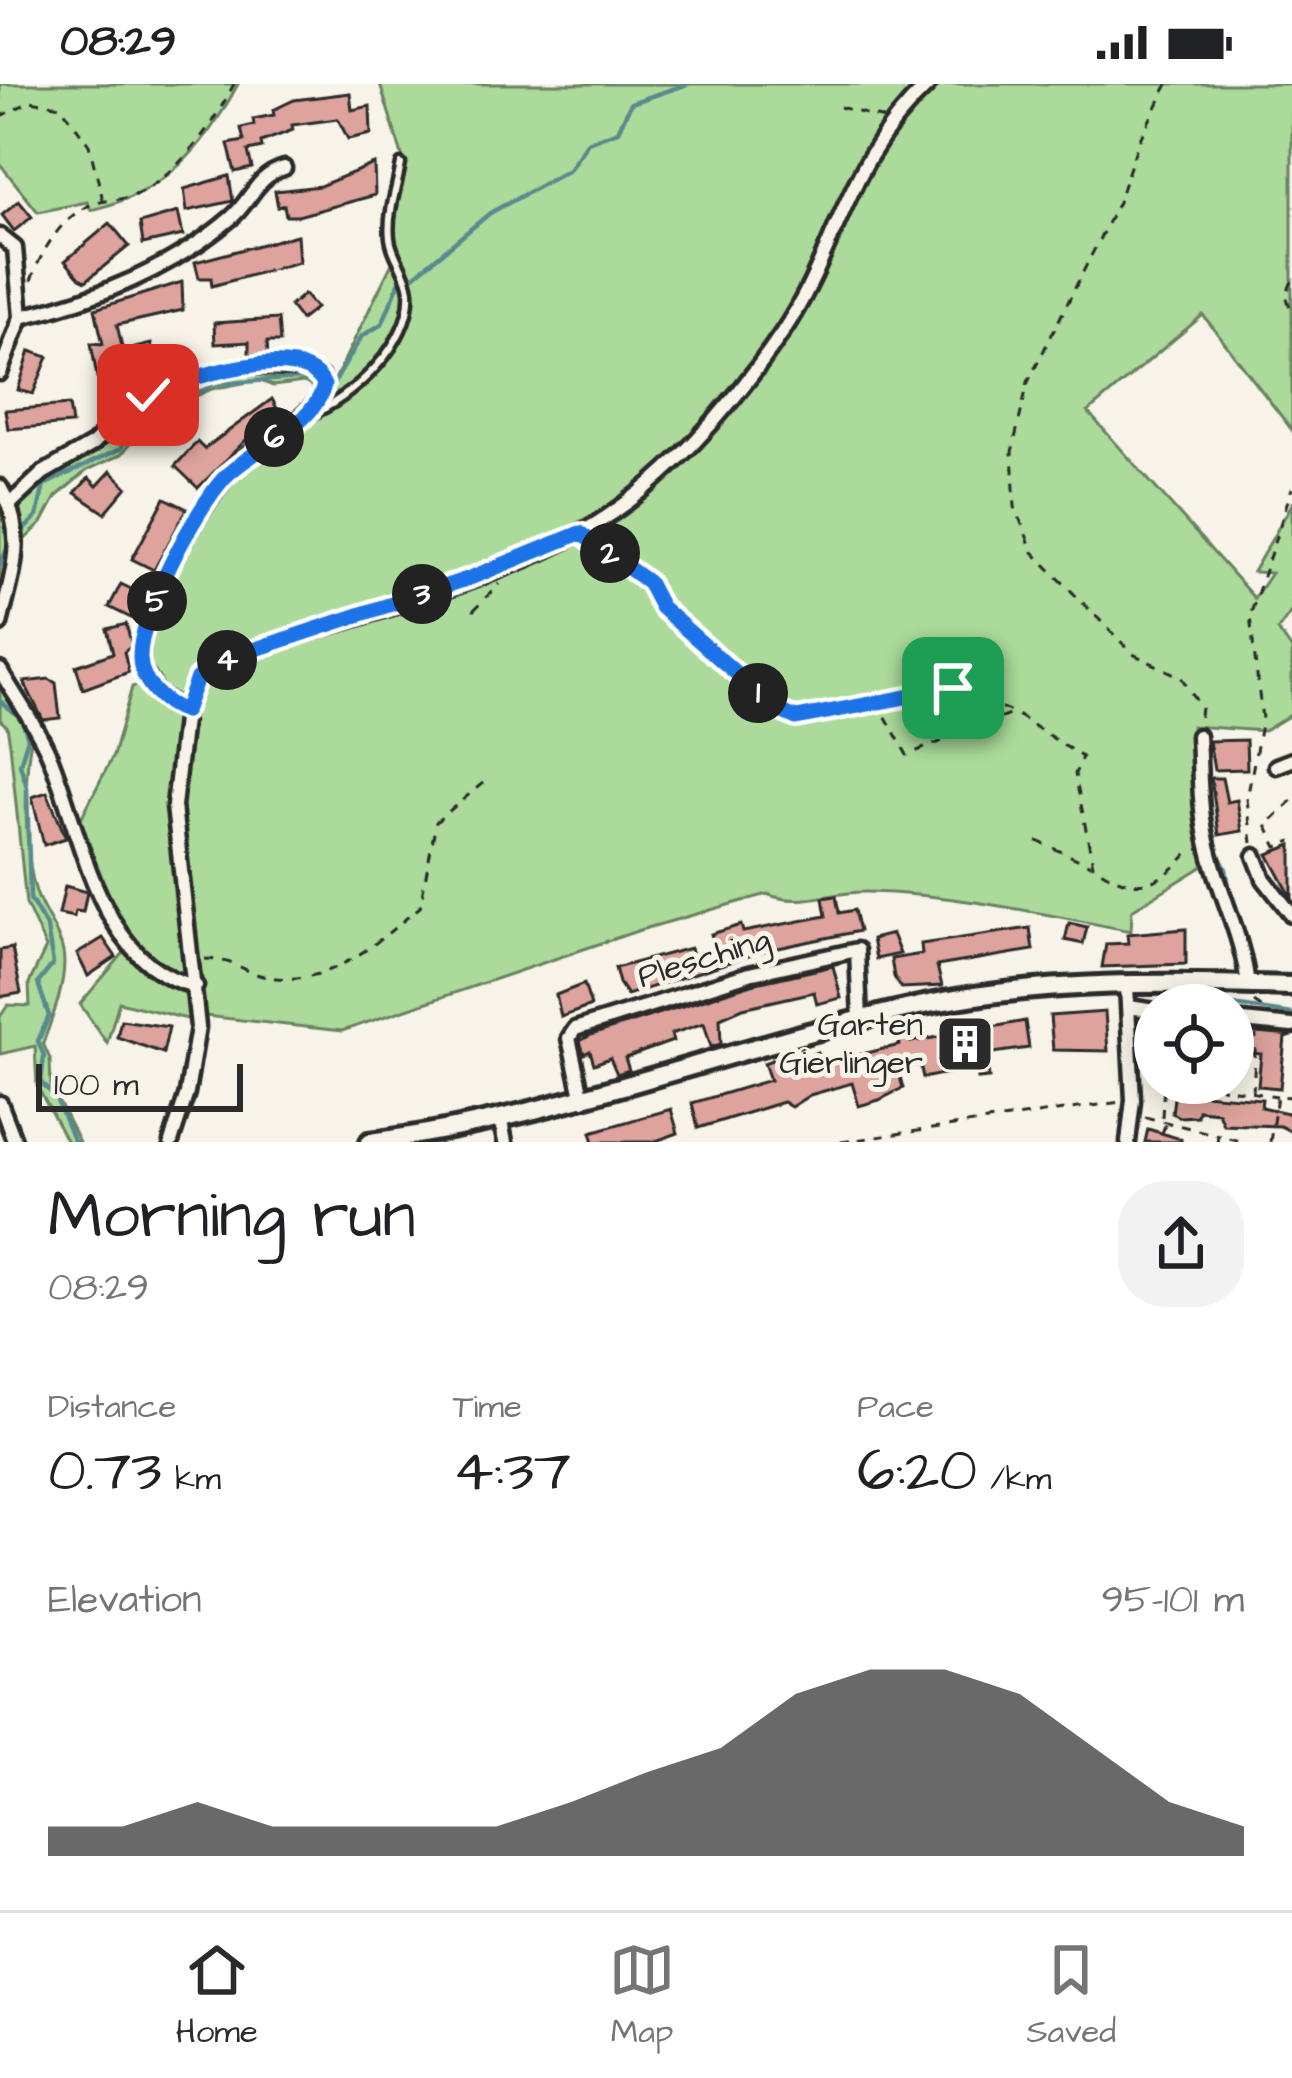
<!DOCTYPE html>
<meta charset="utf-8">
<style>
body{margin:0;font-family:"Architects Daughter",sans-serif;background:#f2f2f2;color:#202124;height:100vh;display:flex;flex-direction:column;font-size:45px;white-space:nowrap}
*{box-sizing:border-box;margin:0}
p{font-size:39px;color:#757577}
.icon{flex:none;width:66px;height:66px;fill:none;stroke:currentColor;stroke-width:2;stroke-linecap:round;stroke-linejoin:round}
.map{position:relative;height:1058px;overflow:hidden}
.side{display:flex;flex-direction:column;background:#fff;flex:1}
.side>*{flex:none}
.tools{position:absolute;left:1134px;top:900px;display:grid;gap:24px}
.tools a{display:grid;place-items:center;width:120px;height:120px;border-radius:50%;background:#fff;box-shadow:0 6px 30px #0003;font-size:60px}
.scale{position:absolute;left:36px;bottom:30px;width:207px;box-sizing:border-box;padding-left:12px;border:6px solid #2b2b2b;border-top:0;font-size:33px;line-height:42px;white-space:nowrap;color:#2b2b2b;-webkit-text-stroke:9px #f7f3e8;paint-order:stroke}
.pin{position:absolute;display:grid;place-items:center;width:102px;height:102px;color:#fff;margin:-51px;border-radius:24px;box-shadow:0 6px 18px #0006}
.km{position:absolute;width:60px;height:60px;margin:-30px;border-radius:50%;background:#222;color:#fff;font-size:33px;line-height:60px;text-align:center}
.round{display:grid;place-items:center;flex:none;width:126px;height:126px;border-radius:48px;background:#f2f2f2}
.overview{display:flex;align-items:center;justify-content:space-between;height:204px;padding:0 48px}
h1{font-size:66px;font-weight:600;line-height:90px}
.figures{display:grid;grid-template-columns:repeat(3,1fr);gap:18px;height:204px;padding:12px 48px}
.figures div{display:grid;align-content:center}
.figures b{font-size:60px;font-weight:600}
.figures small{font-size:33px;font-weight:400}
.figures p{font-size:33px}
.chart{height:336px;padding:24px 48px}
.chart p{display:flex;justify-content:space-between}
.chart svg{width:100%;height:216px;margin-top:12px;fill:#2b2b2b;opacity:.7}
.status{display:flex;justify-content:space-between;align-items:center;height:84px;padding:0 60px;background:#fff;direction:ltr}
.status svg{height:33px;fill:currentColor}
.dock{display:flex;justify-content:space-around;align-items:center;height:168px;border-top:3px solid #e0e0e0;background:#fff;font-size:33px;color:#757577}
.dock a{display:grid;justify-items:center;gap:6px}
.dock .on{color:#2b2b2b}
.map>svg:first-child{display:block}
.green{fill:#abda9a;stroke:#6b8262;stroke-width:3}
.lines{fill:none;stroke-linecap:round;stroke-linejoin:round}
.stream{stroke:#5a8a8d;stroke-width:4.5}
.building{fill:#dda39c;stroke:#2b2b2b;stroke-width:3}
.lane-casing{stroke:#2b2b2b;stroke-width:15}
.street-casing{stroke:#2b2b2b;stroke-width:21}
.secondary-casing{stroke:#2b2b2b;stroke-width:26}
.path{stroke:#2b2b2b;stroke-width:3;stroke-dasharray:9 9;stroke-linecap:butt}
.lane{stroke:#f7f3e8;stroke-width:6}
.street{stroke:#f7f3e8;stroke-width:12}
.secondary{stroke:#f7f3e8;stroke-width:16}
.route-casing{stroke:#fff;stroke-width:24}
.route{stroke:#1a73e8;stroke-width:15}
.labels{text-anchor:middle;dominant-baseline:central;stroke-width:10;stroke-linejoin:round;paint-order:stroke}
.street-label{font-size:33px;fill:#2b2b2b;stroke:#f7f3e8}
.poi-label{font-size:33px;fill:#2b2b2b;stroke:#f7f3e8;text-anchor:end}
</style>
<div class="status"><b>08:29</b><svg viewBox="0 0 49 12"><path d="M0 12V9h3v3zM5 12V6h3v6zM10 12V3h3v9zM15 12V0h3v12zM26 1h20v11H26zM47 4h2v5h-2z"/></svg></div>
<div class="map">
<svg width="1292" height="1058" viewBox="0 0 1292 1058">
<rect width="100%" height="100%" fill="#f7f3e8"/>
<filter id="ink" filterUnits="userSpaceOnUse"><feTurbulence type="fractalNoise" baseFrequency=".00833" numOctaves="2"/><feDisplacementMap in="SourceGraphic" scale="24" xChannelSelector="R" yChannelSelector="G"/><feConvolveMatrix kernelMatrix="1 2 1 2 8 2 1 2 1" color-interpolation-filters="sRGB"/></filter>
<g filter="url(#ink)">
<g class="green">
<path d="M0,0h238c-35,66 -73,109 -147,126l-4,-8 -49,10 -38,-48z"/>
<path d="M380,0h543l-34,34 -30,42 -83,174 -103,120 -47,43 -114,60 -293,100 -28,22 -9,25 -11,-3 -26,-36 5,-37 53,-112 37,-48 84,-66 73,-149 -5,-26 13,-62z"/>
<path d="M936,0h356v346l-89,-115 -115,97 166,186 17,-25 -18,-1 39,-68v106l-14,20 14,20v64l-28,17 -72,-5 13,139 -73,45 -1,21c-88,-17 -175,-37 -265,-39 -35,-1 -66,16 -99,2l-127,36 -298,101 -138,-15 -25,-181 14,-139 9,-15 36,-22 360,-130 154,-147 112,-211 39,-56z"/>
<path d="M248,286h41l28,10 -1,9 -12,-7 -31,4 -15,-6 -46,9 -62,28 -28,37 -36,17 -30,26 -14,26 -20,19 -2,-36c19,-38 107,-96 147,-114 24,-12 55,-15 81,-22z"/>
<path d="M0,409l15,44 -15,74z"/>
<path d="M0,593l33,56c-10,34 -9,122 3,159 6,20 23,38 27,60 5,27 -11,67 -20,91l7,16 1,28 28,55h-12l-30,-56 -2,-40 -35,8v-37l8,-12 22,1 -1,-23 17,-35 -20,-44 -16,-160 -3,-18 -7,-6z"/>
<path d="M144,600l34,37 -9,119 20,141 -54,-31 -58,-124 36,-70 19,-69z"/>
<path d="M127,865l25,24 35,18 4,29 -72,-18 -12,41 -27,-39z"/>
</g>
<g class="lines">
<g class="stream">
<path d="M414,192l76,-63 79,-43 19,-28 30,-11 13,-28 57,-19"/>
<path d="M331,304l31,-52 20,-12 18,-43"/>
<path d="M22,448l15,-16 7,-31 76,-36 24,-36 35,-10 34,-19 88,-6 16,9"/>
<path d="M0,482l10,-25"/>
<path d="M0,617l22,18 6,19 -8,26 7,23 3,112 17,29 6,36 -15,19 11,33 -11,25 6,15 -3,27 14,13 19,46"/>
<path d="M1215,764l11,21 5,30"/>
<path d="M1194,920l35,1"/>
<path d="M1233,921l59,9"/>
</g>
</g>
<g class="building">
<path d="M350,9l2,17 18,-4 1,28 -23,5 -10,-20 -46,6 1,5 -32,12 1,6 -14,3 4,17 -17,4 -7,-28 16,-3 -3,-13 13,-3 -1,-6 21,-4 -1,-5 21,-10z"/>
<path d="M374,80l1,31 -77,21h-12l-2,-11 -6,2 -3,-16 45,-5z"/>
<path d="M229,92l4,25 -46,10 -3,-22z"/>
<path d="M19,117l13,16 -18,14 -12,-16z"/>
<path d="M178,128l5,23 -40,9 -3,-21z"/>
<path d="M110,139l19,23 -43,35 -6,-3 -15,-17z"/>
<path d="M297,151l2,27 -87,24 -1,-8h-12l-4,-16z"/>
<path d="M182,198l1,28 -66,15 6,26 28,-7 6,27 -20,4 -3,-14 -37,16 -6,-34 12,1 -8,-35z"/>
<path d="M304,210l12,14 -15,12 -11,-14z"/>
<path d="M278,235l2,23h-13l1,12 -19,1v-13l-34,2 -1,-21z"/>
<path d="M30,267l18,6 -15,37 -15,-4z"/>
<path d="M272,315l10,19 -31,17 -53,53 -23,-22 22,-24 7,7z"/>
<path d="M69,321l3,19 -64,5 -3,-19z"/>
<path d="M111,387l16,16 -22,26 -30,-20 14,-15 8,8z"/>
<path d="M165,414l22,11 -33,61 -22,-11z"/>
<path d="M121,500l22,11 -12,23 -22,-11z"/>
<path d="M126,540l6,22 -8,6 5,20 -46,17 -7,-23 37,-13 -6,-24z"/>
<path d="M49,595l7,4 4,35 -17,2 -19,-38z"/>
<path d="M1246,656l1,29 -33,1 -5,-29z"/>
<path d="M1211,694h11l5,24 10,-2 5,31 -23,4z"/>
<path d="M47,708l19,46 -22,7 -12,-48z"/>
<path d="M1292,761v53l-24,-44z"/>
<path d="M65,802l22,6 -4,20 -8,-1 -1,6 -15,-3z"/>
<path d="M836,812l3,17 15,-3 5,21 -95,20 -137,44 -8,-12 -4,-15 75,-20 2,8 24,-6 -5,-16 30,-9 2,7 83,-16 -3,-18z"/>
<path d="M1069,839l18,4 -4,17 -18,-4z"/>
<path d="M1030,844l3,22 -96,16 5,20 -41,2 -7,-11 -3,-18 31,-5 -1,-10z"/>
<path d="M1186,845v35l-84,3 4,-23 22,-1 -1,-9z"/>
<path d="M892,850l8,20 -24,5 -4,-20z"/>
<path d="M103,854l13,19 -28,19 -11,-22z"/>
<path d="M12,864l9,45 -21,4v-47z"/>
<path d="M833,882l8,32 -24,6 -3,-12 -71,16 -23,10 1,26 -10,3 -7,-24 -33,11 2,7 -48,17 4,12 -12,4 -7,-16 -16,6 -4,-13 -6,3 -4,-13 11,-6 161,-51z"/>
<path d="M584,900l7,22 -30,11 -5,-22z"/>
<path d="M1105,928l3,39 -55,-1 -3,-34z"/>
<path d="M121,936l48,7 -6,26 -46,-16z"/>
<path d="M1025,937l4,27 -43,6 3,24 -11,1 -1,-12 -54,11 -3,-14 -22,5 5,19 -24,12 -20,6 -7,-23 -42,12 -19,12 -8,-5 -85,26 -6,-25 78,-23 -6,-17 13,-5 3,9 37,-15 3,12 80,-19 -4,-21 11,-2 4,20z"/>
<path d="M1233,947l59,5 -7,2 -5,50 -22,-2 3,-32 -28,-3z"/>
<path d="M1176,999h28l-1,11 59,5 -1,8 31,7v18l-12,-6 -57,-2 -5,-12 -20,-2 -1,6 -18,1 -7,-4z"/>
<path d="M671,1025l7,24 -25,9h-59l-3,-10z"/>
<path d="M1148,1045l33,10v3h-36z"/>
</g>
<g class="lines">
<defs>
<path id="lane" d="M308,332c44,-17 105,-74 101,-125 -2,-20 -17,-34 -19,-53 -3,-24 7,-51 11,-74"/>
<g id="street">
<path d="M0,152l15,12 6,69 -21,56"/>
<path d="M21,233c74,-17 152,-49 210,-99 20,-17 25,-42 53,-50"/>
<path d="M0,403c28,47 12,87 0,137"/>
<path d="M10,420l33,-31 50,-29 40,-39 35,-20 78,-19 55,2 20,9 1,18c-21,29 -53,41 -80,65 -39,37 -109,155 -100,209l17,26 26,16"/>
<path d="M0,586c17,30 38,57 51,89 31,77 49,208 145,227"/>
<path d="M1198,652c2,31 1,64 7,95 9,53 38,102 43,155"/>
<path d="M1276,682l16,-6"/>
<path d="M1255,772l9,23 28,36"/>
<path d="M1127,902l6,114 -5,42"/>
<path d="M1129,923l26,4"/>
<path d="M1233,936l59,6"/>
<path d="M583,1016l-14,-62 6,-9 174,-55 108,-24 3,69"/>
<path d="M0,1019l15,39"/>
<path d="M501,1037l4,21"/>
<path d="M171,1058l16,-49 11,-66 -24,-221 11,-95 12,-33 41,-23c108,-36 246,-69 344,-123 79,-44 150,-125 200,-199 60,-90 60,-168 147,-249"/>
</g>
<path id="secondary" d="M370,1058c189,-24 363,-97 549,-136 121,-26 250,-24 373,-20"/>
</defs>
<use href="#lane" class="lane-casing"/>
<use href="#street" class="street-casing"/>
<use href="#secondary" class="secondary-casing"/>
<g class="path">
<path d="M1168,0l-30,59 -20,59 -90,180 -16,70 3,55 18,45 100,102 48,23 20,31 -2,14"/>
<path d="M840,23l44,12"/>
<path d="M0,33l31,-16 30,5 28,39 14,55"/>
<path d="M31,197c10,-30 33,-69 65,-78 16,-4 31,-3 46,-11 41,-23 71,-68 92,-108"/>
<path d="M1292,197l-6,14 6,18"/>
<path d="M591,457l57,41 13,25 117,103 18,8 17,-2 140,-28 61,25 68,44 -7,17 18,91c45,31 67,22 100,-18"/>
<path d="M473,527l26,-27"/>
<path d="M218,597l5,16"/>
<path d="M877,617l30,54 107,-42"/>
<path d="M1292,717l-26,24 11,22 15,-6"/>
<path d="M1037,757l54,24"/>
<path d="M1252,759l-5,-44 15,-80 -12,-103 42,-128"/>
<path d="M205,875c33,1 39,14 63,18 64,10 106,-33 152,-70l16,-85 53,-44"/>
<path d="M1254,918l12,8"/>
<path d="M1149,986h6"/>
<path d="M1221,999v5l56,8"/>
<path d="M1253,1009l3,-58"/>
<path d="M1145,1033l73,18"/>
<path d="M1162,1033l2,-34"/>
<path d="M1162,1049l4,-10"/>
<path d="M841,1058l279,-40"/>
<path d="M1217,1058l1,-7 25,7"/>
<path d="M1270,1058l7,-46 15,1"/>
</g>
<use href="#lane" class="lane"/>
<use href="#street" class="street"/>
<use href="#secondary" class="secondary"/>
</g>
</g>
<g class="lines" filter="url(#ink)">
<defs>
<path id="route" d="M148,311c35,-16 155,-56 176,-10 -9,41 -71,63 -99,92 -29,31 -87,140 -85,182 1,23 24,46 45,52l12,-33 41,-23 232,-77 110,-45 68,49 13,25 117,103 18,8 157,-30"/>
</defs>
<use href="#route" class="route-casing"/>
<use href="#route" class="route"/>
</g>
<defs>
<symbol id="building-square" viewBox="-11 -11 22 22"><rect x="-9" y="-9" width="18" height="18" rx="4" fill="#2b2b2b" stroke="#f7f3e8"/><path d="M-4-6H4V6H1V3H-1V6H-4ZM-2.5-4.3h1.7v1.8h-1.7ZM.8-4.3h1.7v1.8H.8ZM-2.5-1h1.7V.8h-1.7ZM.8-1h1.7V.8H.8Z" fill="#fff"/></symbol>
</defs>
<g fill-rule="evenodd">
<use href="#building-square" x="932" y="927" width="66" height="66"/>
</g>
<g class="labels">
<g class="street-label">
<text transform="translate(704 874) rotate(-17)">Plesching</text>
</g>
<g class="poi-label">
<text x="923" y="941">Garten<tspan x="923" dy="38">Gierlinger</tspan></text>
</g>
</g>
</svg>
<div class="tools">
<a><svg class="icon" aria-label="locate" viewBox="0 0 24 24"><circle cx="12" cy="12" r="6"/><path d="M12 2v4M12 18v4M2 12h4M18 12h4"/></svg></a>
</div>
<div class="scale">100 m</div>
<div class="pin" style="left:953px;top:604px;background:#1e9e55"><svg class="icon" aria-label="arrive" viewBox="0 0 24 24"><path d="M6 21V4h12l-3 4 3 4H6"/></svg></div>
<div class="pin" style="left:148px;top:311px;background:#d93025"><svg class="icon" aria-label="check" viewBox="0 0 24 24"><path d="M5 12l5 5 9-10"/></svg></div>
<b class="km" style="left:758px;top:609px">1</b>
<b class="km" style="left:610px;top:469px">2</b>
<b class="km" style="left:422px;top:510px">3</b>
<b class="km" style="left:227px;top:576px">4</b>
<b class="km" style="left:157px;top:517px">5</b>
<b class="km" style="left:274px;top:353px">6</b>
</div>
<section class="side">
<div class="overview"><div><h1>Morning run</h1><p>08:29</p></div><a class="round"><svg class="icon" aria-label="share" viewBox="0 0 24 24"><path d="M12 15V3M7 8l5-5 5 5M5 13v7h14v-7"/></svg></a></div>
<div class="figures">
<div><p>Distance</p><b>0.73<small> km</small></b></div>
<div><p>Time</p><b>4:37</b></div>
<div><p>Pace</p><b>6:20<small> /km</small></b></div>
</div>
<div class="chart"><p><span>Elevation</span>95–101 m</p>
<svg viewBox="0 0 160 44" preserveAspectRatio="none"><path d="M0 44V38L10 38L20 33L30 38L40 38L50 38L60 38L70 33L80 27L90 22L100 11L110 6L120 6L130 11L140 22L150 33L160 38V44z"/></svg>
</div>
</section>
<nav class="dock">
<a class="on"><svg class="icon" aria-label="home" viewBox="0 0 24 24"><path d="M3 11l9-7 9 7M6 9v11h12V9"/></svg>Home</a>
<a><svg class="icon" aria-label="map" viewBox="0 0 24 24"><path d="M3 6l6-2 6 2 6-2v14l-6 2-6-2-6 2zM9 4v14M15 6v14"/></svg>Map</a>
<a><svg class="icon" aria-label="saved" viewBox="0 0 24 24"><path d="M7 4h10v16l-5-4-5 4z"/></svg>Saved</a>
</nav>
